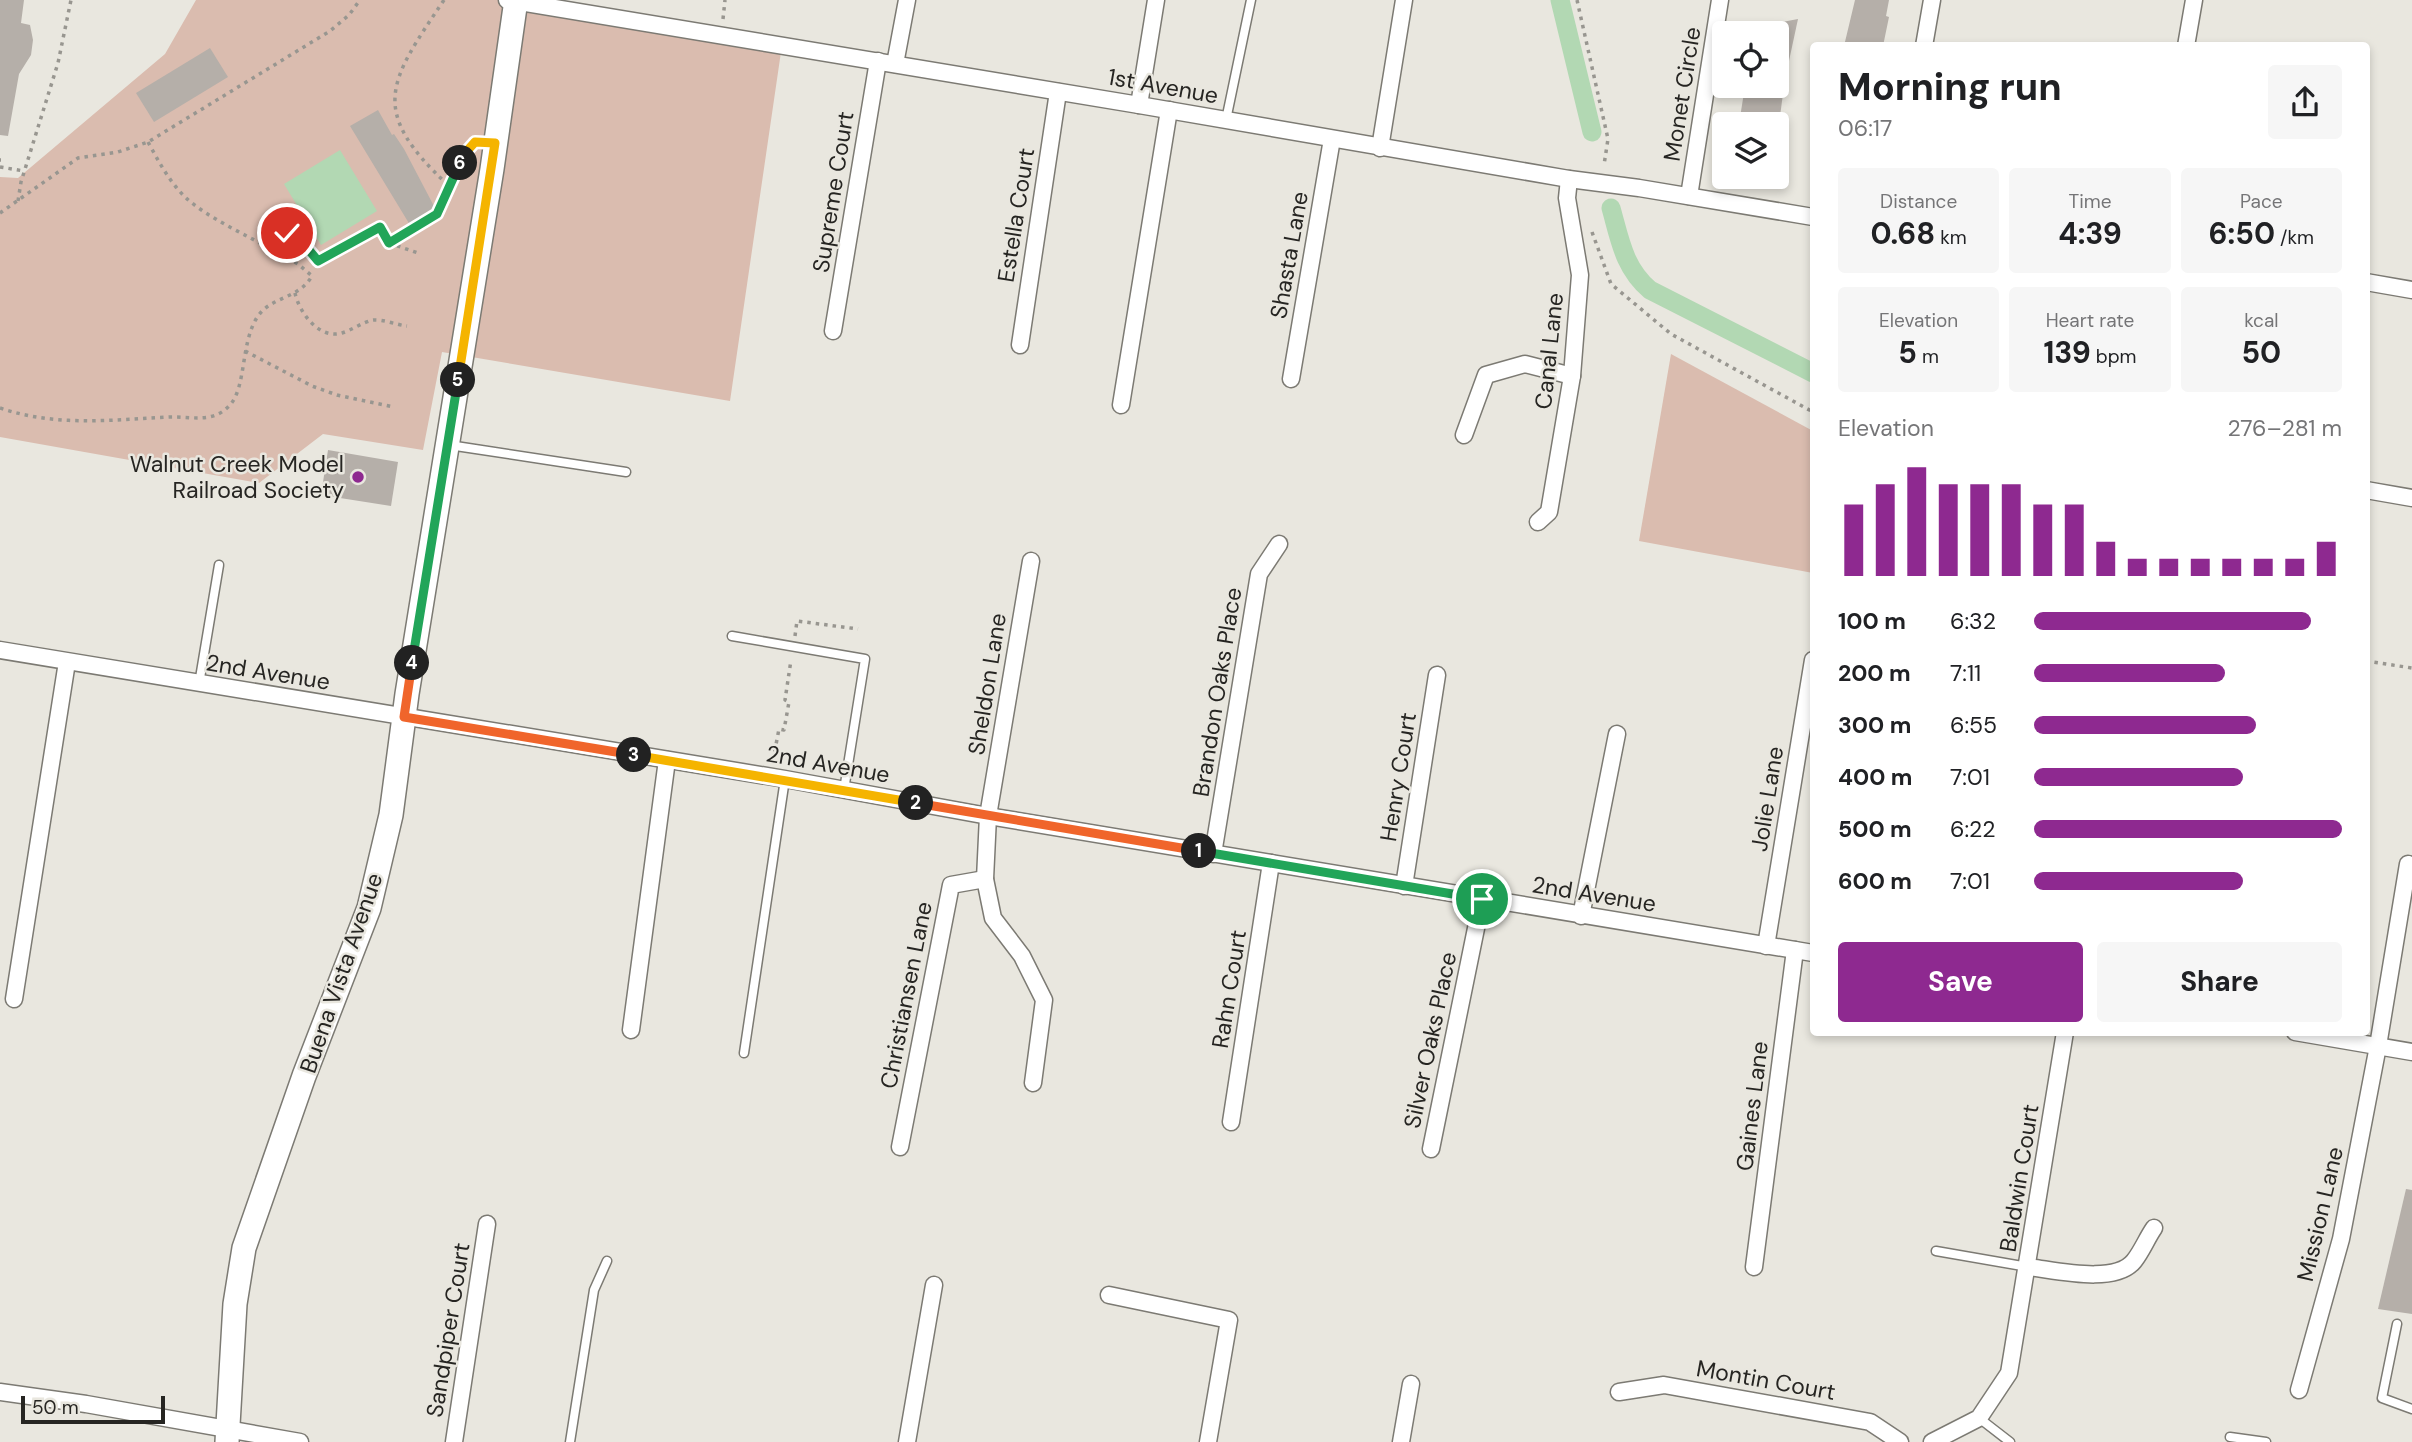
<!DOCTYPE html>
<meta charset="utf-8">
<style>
body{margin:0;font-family:"DM Sans",sans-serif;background:#f6f6f6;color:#202124;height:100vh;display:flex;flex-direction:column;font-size:26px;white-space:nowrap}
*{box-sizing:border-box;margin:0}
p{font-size:23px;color:#757577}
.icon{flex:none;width:38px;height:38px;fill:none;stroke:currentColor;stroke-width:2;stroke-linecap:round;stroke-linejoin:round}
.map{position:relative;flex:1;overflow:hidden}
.sheet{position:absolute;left:1810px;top:42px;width:560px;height:994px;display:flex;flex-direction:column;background:#fff;border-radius:7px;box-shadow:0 4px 10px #0003}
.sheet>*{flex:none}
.controls{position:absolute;left:1712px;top:21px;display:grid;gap:14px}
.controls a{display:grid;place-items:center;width:77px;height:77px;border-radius:7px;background:#fff;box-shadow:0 4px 10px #0003;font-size:35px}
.scale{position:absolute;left:21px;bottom:18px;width:144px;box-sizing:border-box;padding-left:7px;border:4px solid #262522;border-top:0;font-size:19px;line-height:24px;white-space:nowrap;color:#262522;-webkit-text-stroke:5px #e9e7df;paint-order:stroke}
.pin{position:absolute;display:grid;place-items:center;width:60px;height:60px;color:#fff;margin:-30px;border:4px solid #fff;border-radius:50%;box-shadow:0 2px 7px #0007}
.km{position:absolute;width:35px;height:35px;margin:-18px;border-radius:50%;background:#222;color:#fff;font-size:19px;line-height:35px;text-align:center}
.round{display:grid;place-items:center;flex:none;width:74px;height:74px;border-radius:7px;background:#f6f6f6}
.headline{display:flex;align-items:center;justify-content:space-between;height:119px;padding:0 28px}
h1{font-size:38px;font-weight:700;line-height:52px}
.metrics{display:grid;grid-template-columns:repeat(3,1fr);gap:10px;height:119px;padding:7px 28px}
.metrics div{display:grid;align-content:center;border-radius:7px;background:#f6f6f6;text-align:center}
.metrics b{font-size:30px;font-weight:700}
.metrics small{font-size:19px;font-weight:400}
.metrics p{font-size:19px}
.chart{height:196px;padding:14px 28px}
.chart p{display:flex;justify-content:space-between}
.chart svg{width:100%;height:126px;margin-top:7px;stroke:#8e2990;stroke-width:6}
.action{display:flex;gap:14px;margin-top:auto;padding:14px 28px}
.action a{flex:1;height:80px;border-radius:7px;background:#8e2990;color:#fff;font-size:28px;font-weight:700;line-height:80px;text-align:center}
.action a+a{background:#f6f6f6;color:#202124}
ul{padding:0 28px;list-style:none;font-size:23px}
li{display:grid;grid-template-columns:112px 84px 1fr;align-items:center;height:52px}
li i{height:18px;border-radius:9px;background:#8e2990}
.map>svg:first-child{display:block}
.green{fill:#dabcaf}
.water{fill:#b2d8b3}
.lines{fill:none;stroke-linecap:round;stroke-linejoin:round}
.canal{stroke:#b2d8b3;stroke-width:19}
.building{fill:#b5afa9}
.lane-casing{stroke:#7c7a73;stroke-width:11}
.street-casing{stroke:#7c7a73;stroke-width:19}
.secondary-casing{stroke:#7c7a73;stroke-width:26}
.path{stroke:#989690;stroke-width:3.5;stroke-dasharray:3.5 5;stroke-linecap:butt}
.lane{stroke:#fff;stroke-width:8}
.street{stroke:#fff;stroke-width:16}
.secondary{stroke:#fff;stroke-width:23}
.split-1-casing{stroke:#fff;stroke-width:14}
.split-2-casing{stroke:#fff;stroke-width:14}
.split-3-casing{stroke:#fff;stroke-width:14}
.split-4-casing{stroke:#fff;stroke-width:14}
.split-5-casing{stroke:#fff;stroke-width:14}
.split-6-casing{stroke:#fff;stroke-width:14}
.split-7-casing{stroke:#fff;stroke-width:14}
.split-1{stroke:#22a559;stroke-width:9}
.split-2{stroke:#f0652b;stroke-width:9}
.split-3{stroke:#f5b400;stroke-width:9}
.split-4{stroke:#f0652b;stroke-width:9}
.split-5{stroke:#22a559;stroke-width:9}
.split-6{stroke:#f5b400;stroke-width:9}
.split-7{stroke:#22a559;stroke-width:9}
.poi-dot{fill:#8e2990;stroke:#e9e7df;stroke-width:2.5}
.labels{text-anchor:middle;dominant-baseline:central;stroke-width:5;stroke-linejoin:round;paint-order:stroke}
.street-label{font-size:23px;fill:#262522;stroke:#e9e7df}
.poi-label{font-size:23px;fill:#262522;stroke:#e9e7df;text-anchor:end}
</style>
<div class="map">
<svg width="2412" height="1442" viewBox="0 0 2412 1442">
<rect width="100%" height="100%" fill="#e9e7df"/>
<g class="green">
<path d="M196,0h309l277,45 -52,356 -288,-49 -19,98 -100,-16 -64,49 -259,-46v-260l18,1 147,-124z"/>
<path d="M1671,354l142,77v142l-174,-32z"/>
</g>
<path class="water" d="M340,150l37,61 -56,34 -37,-61z"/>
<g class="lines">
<g class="canal">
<path d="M1560,0l32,132"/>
<path d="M1611,208c9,32 13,60 39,82l163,83"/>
</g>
</g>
<g class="building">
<path d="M0,0h24l-3,23 9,2 3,15 -2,15 -12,19 -11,62 -8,-1z"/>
<path d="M1855,0h34l-3,16 3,1 -6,29h-39z"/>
<path d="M1798,19l-14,65 -8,-1v-60z"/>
<path d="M210,48l18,29 -74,45 -18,-29z"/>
<path d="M1745,86h39l-5,38h-40z"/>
<path d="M378,110l14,25 2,-1 10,15 32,61 -26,15 -60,-99z"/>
<path d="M328,450l70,12 -7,44 -70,-11z"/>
<path d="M2406,1189l6,1v124l-34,-5z"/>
</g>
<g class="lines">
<defs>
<g id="lane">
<path d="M1226,120l25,-120"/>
<path d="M449,445l177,27"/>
<path d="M732,636l133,23 -21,131"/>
<path d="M199,684l20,-119"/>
<path d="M744,1053l41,-274"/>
<path d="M1936,1251l92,16"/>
<path d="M2397,1324l-15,74 30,11"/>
<path d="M1979,1418l31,24"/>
<path d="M2230,1437l36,5"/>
<path d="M570,1442l24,-152 13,-29"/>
</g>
<g id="street">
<path d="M507,0l632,105 430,74 70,9 174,29"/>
<path d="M1924,46l8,-46"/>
<path d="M2186,46l8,-46"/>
<path d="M895,64l12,-64"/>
<path d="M1139,105l17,-105"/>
<path d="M1380,148l24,-148"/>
<path d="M1689,196l31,-196"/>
<path d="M2366,282l46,8"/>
<path d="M833,331l45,-270"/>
<path d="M1020,345l38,-253"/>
<path d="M1291,379l41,-240"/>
<path d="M1121,405l48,-295"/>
<path d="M1464,435l22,-60 39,-11 47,12"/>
<path d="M2366,490l46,8"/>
<path d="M1538,522l11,-10 23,-136 8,-101 -13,-77 2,-19"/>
<path d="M1031,561l-43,255 -3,63 8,39 29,38 22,44 -11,83"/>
<path d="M0,650l785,129 203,37 825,137"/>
<path d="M1213,854l46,-280 20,-30"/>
<path d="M1404,886l33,-211"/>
<path d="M1581,916l36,-182"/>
<path d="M1766,946l47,-286"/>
<path d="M14,999l53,-337"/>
<path d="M631,1030l36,-270"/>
<path d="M2295,1032l117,20"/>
<path d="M1231,1122l40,-259"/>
<path d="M900,1147l51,-262 34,-6"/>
<path d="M1431,1149l51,-250"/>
<path d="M1754,1267l41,-317"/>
<path d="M2028,1267c27,3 87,18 106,-6 8,-10 13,-23 20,-33"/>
<path d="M1109,1295l120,25 -21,122"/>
<path d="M2299,1390l42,-151 37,-193 30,-182"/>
<path d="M0,1392l86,12 214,38"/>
<path d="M1619,1392l45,-7 206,37 30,20"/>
<path d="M454,1442l33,-218"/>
<path d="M907,1442l27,-157"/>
<path d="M1401,1442l10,-58"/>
<path d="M1932,1442l47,-24 30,-45 56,-341"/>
</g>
<path id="secondary" d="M227,1442l8,-138 9,-56 60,-172 65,-168 22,-93 16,-121 85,-525 24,-169"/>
</defs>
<use href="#lane" class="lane-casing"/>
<use href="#street" class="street-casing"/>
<use href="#secondary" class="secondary-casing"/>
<g class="path">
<path d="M444,0c-55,82 -77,110 5,186"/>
<path d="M1577,0l31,139 -4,26"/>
<path d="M723,19l2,-19"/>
<path d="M148,142c11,20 21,39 37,55 22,21 64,39 91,55"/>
<path d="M0,160h1"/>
<path d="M0,167l24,4"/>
<path d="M18,201l3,-19 37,-119 13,-63"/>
<path d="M0,213l78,-55 40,-6 30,-10 182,-111 19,-16 11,-15"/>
<path d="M1592,232l19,52 60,50 142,78"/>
<path d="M389,243l29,10"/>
<path d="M295,293c4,19 24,47 47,40 10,-3 21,-11 31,-13 10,-1 24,5 34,6"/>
<path d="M245,351l67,35 25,9 57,12"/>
<path d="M0,408c56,19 111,12 169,9 21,-1 43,7 60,-11 18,-18 11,-64 29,-90 14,-20 41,-17 54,-40l-14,-12 -22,-12 11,-19 17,11 14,17 62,-34 9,16 48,-30 29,-61 10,-10"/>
<path d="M795,636l2,-15 61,8"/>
<path d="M2366,661l46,7"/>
<path d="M773,760l6,-31 5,1 5,-28 -4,-2 6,-40"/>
</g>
<use href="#lane" class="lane"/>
<use href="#street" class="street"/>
<use href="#secondary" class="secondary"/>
</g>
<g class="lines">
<defs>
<path id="split-1" d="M1199,851l283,48"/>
<path id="split-2" d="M916,803l283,48"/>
<path id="split-3" d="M634,755l282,48"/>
<path id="split-4" d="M412,663l-8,54 230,38"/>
<path id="split-5" d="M412,663l46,-283"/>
<path id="split-6" d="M458,380l37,-237 -20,-1 -9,10 -6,11"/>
<path id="split-7" d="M287,233l17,11 14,17 62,-34 9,16 48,-29 23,-51"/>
</defs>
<use href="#split-1" class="split-1-casing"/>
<use href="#split-2" class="split-2-casing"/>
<use href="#split-3" class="split-3-casing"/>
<use href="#split-4" class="split-4-casing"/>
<use href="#split-5" class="split-5-casing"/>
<use href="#split-6" class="split-6-casing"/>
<use href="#split-7" class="split-7-casing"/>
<use href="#split-1" class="split-1"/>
<use href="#split-2" class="split-2"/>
<use href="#split-3" class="split-3"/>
<use href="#split-4" class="split-4"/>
<use href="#split-5" class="split-5"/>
<use href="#split-6" class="split-6"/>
<use href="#split-7" class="split-7"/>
</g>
<circle class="poi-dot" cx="358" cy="477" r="7"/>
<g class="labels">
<g class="street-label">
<text transform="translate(1163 86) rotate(10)">1st Avenue</text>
<text transform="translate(1682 94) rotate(-81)">Monet Circle</text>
<text transform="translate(833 192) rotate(-81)">Supreme Court</text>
<text transform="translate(1016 215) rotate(-81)">Estella Court</text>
<text transform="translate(1289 255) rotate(-80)">Shasta Lane</text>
<text transform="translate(1549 351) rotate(-84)">Canal Lane</text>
<text transform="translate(268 672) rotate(9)">2nd Avenue</text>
<text transform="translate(987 684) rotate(-81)">Sheldon Lane</text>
<text transform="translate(1217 692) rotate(-81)">Brandon Oaks Place</text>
<text transform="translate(828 764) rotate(10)">2nd Avenue</text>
<text transform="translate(1398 777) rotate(-81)">Henry Court</text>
<text transform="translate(1767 799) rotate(-81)">Jolie Lane</text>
<text transform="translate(1594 894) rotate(9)">2nd Avenue</text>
<text transform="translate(341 973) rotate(-71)">Buena Vista Avenue</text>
<text transform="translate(1229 989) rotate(-81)">Rahn Court</text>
<text transform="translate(906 995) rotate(-79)">Christiansen Lane</text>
<text transform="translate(1430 1040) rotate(-78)">Silver Oaks Place</text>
<text transform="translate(1752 1106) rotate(-83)">Gaines Lane</text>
<text transform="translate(2019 1178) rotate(-81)">Baldwin Court</text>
<text transform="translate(2320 1214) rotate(-77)">Mission Lane</text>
<text transform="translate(448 1330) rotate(-81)">Sandpiper Court</text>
<text transform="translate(1766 1380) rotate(10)">Montin Court</text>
</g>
<g class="poi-label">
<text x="344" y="464">Walnut Creek Model<tspan x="344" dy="26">Railroad Society</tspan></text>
</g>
</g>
</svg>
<div class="controls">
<a><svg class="icon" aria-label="locate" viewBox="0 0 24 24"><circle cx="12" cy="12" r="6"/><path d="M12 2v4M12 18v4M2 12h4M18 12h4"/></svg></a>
<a><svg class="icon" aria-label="layers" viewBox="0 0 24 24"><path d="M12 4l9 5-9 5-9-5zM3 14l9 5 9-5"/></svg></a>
</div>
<div class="scale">50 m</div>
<div class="pin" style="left:1482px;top:899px;background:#1e9e55"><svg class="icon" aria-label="arrive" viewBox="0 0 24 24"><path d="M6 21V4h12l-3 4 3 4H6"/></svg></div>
<div class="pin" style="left:287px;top:233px;background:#d93025"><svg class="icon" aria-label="check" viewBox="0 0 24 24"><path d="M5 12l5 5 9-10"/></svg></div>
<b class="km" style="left:1199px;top:851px">1</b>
<b class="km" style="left:916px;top:803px">2</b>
<b class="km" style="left:634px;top:755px">3</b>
<b class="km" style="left:412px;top:663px">4</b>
<b class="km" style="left:458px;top:380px">5</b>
<b class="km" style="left:460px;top:163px">6</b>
<section class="sheet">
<div class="headline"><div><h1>Morning run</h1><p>06:17</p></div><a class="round"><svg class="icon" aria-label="share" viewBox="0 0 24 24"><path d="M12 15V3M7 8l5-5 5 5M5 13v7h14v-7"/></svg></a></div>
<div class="metrics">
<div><p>Distance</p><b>0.68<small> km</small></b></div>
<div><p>Time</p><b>4:39</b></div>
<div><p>Pace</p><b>6:50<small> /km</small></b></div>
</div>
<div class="metrics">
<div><p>Elevation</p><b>5<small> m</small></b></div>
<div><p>Heart rate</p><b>139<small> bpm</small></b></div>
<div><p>kcal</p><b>50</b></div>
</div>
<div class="chart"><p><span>Elevation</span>276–281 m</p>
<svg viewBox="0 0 160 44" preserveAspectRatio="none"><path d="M5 44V19M15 44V12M25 44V6M35 44V12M45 44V12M55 44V12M65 44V19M75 44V19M85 44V32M95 44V38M105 44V38M115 44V38M125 44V38M135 44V38M145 44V38M155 44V32"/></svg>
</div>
<ul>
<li><b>100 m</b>6:32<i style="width:90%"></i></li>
<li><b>200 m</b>7:11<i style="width:62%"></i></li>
<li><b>300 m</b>6:55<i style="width:72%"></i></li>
<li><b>400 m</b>7:01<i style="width:68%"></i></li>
<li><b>500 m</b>6:22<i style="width:100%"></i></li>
<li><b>600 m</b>7:01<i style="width:68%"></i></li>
</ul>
<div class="action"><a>Save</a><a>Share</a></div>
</section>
</div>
